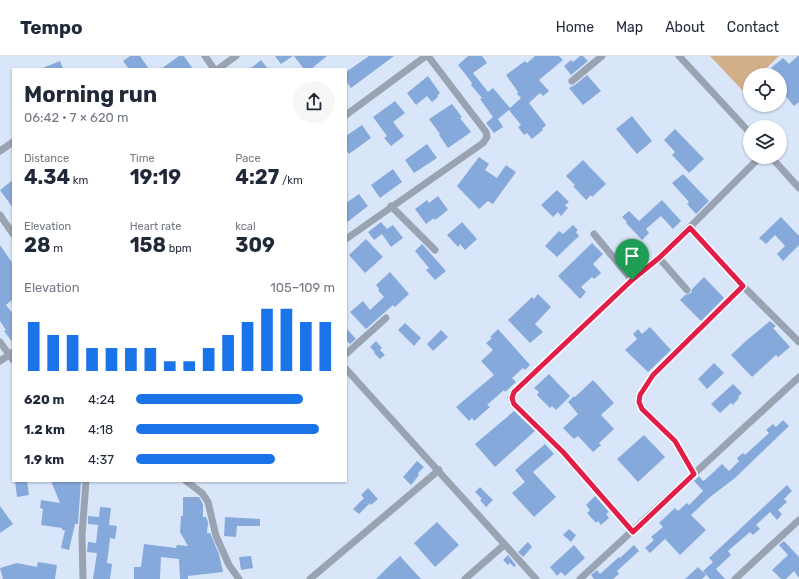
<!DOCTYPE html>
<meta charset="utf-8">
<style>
body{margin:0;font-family:Rubik,sans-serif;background:#f6f6f7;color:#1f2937;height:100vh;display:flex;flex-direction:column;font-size:15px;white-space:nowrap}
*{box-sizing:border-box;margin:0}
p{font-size:13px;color:#747a83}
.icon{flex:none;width:22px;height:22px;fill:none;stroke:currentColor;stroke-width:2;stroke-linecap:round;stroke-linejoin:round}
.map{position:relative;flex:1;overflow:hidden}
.sheet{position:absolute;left:12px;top:12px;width:335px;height:414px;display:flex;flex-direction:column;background:#fff;border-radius:0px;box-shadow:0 1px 3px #0004}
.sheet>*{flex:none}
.buttons{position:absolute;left:743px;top:12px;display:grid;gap:8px}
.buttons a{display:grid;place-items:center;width:44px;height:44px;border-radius:50%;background:#fff;box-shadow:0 1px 3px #0004;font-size:20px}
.pin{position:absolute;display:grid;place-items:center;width:34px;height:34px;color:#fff;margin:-41px -17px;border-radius:50% 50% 50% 0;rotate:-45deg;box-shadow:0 0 4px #0007}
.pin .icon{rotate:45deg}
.round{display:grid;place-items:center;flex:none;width:42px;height:42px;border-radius:21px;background:#f6f6f7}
.head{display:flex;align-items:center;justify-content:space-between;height:68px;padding:0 12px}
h1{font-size:22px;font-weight:700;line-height:30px}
.stats{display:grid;grid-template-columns:repeat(3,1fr);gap:6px;height:68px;padding:4px 12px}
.stats div{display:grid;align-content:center}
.stats b{font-size:20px;font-weight:700}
.stats small{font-size:11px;font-weight:400}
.stats p{font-size:11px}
.chart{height:112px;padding:8px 12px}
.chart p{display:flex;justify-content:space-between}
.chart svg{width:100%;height:72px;margin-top:4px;stroke:#1a73e8;stroke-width:6}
ul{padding:0 12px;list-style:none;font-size:13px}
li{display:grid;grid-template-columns:64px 48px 1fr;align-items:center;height:30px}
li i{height:10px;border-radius:5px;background:#1a73e8}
header{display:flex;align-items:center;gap:24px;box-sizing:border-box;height:56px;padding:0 20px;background:#fff;border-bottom:1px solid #e0e1e3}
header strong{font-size:19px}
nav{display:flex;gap:22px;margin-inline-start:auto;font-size:14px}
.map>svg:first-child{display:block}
.green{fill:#d3af89}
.building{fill:#86a9dc}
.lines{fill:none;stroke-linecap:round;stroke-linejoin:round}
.street{stroke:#9aa3b1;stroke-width:7}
.route-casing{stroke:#fff;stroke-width:8}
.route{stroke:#e11d48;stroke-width:5}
</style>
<header>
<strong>Tempo</strong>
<nav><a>Home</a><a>Map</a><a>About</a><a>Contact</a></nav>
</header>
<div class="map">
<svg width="799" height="523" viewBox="0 0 799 523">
<rect width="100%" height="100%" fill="#d9e6f9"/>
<path class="green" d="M710,0h69l-20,19h-9v9l-7,7z"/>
<g class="building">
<path d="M130,0h10l9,13h-20l-6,-8z"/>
<path d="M179,0h5l9,13h-32z"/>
<path d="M275,0h18l-12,8z"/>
<path d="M294,0h33l-16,13h-7z"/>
<path d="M369,0h25l-43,32 -5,-7v-9z"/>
<path d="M468,0h14l5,7 -14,10 15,19 5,-4 17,20 11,-10 -4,-4 1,-2 -12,-17 19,-14 2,2 8,-7h24l4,4 -24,20 10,11 -6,5 -3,-3 -11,10 17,22 -4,4 1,1 -11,9 -5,-6 -3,2 -6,-8 3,-2 -12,-15 -11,9 5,8 -9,6 -8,-10 7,-6 -13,-18 2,-1 -11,-13 1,-2 -14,-18z"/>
<path d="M580,0h3l5,5 -17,14 -7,-9 7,-6 2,2z"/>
<path d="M798,0h1v46l-5,4 -14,-16v-15h-2l-7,-7 12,-10 6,6z"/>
<path d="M261,4l7,9h-18z"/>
<path d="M60,5l3,8h-23z"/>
<path d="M587,19l14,16 -18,14 -14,-17 6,-3z"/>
<path d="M428,20l12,17 -3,3 1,1 -6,5 -5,-6 -11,9 -9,-12z"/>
<path d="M395,45l10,12 -12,9 11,14 -13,10 -7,-8 3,-2 -14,-19z"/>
<path d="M452,48l10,13 -2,1 11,14 -23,16 -9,-13 1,-1 -11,-15z"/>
<path d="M632,60l20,25 -15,13 -21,-25z"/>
<path d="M362,69l9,13 -22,16 -3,-4v-14z"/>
<path d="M675,73l29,30 -15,14 -17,-18 3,-3 -11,-12z"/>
<path d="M427,88l10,14 -23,15 -9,-13z"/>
<path d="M479,101l10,7 -4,6 12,8 9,-13 10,7 -23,32 -5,-3 -9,8 -22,-23z"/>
<path d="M583,104l23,24 -14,13 -1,-2 -5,5 -13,-14 2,-1 -9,-9z"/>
<path d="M393,113l9,13 -22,16 -9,-13z"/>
<path d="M683,118l26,27 -13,13 -9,-10 2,-2 -17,-19z"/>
<path d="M13,124v28l-13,-18z"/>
<path d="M557,134l12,12 -4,3 3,3 -7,8 -3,-4 -5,5 -12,-12z"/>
<path d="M359,138l9,12 -22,17v-20z"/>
<path d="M438,140l10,14 -13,10 -1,-2 -8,6 -11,-15 12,-9 2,3z"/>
<path d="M662,144l19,21 -8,8 -12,-13 -15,13 3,4 -7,7 -16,-17 1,-1 -5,-5 7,-6 10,10z"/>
<path d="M781,161l18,19v9l-16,16 -6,-7 8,-8 -10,-11 -9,9 -7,-6z"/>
<path d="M381,166l6,7 6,-4 10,13 -12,9 -9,-13 -8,6 -6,-8z"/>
<path d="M462,166l15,17 -12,11 -5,-6 -2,3 -11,-12z"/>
<path d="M573,169l5,5 -2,2 3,4 -22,21 -12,-11 14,-15 4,3z"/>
<path d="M366,183l17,18 -18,16 -16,-18z"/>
<path d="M592,187l11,11 -10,10 8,9 -7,6 -2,-2 -11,10 5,5 -6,7 -22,-23z"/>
<path d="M422,188l24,27 -11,9 -9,-10 3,-2 -14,-17z"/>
<path d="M0,189l13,19v35l-7,6 7,9v29l-9,-12 2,-1 -6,-9z"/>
<path d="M641,192l5,5 -6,5 -4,-5z"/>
<path d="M390,216l19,22 -14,13 -2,-2 -27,24 -16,-17 13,-11 7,9 14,-13 -6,-7 1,-1 -3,-4z"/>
<path d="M704,221l20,21 -23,23 -21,-21 5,-5 6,-2 1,-4z"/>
<path d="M538,238l13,13 -16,17 8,8 -13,11 -22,-23 24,-23 2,2z"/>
<path d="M770,265l6,5 -3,2 17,19 -12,10 -2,-2 -24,22 -21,-22 16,-15z"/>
<path d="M405,267l16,15 -7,8 -16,-16z"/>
<path d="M650,271l21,23 -23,22 -23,-22 12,-11 -4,-5 5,-5 4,5z"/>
<path d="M346,272l10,11 -6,5 -4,-4z"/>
<path d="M498,273l32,36 -5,5 -2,-2 -11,10 4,4 -11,10 -1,-2 -17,15 3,2 -16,14 -2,-3 -3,3 -13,-14 38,-32 -13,-14 12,-11 -7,-7 6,-5 -2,-1z"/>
<path d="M441,274l7,7 -15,14 -6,-7z"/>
<path d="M376,285l6,7 -2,2 5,5 -5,4 -6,-6 1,-1 -5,-5z"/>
<path d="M714,307l10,10 -17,16 -9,-10z"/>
<path d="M549,318l21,22 -14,14 -4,-4 -2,2 -13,-13 2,-3 -5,-4z"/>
<path d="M593,324l21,23 -13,12 13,14 -15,14 2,2 -8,7 -15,-16 -4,3 -11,-11 15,-14 -10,-12 6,-6 1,1z"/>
<path d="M733,328l9,9 -4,4 1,1 -6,7 -2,-2 -11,10 -9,-9z"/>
<path d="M514,355l21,20 -40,36 -20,-23z"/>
<path d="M783,364l6,6 -54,52 -25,19 -19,18 15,15 -26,25 -15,-16 -15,14 -5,-5 9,-8 -3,-3 12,-10 -4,-4 16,-15 3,3 9,-8 2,2 14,-14 -9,-10 5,-5 4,5 2,-1 17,-16 7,7 10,-10 -2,-3 6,-5 2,2 24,-22 -3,-3 7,-6 3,3z"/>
<path d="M644,379l21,22 -27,25 -21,-23z"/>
<path d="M545,388l9,10 -21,18 23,25 -22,20 -22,-24 13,-11 -10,-12z"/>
<path d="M417,405l7,6 -6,6 1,2 -8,10 -8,-8z"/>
<path d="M15,425h12l2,14 -12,2z"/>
<path d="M51,425h30l-3,43h-3l-6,26 -8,-2 4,-18h-3v-2l-21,-3 2,-16 -3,-1 1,-8 19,3z"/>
<path d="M787,429l5,6 -8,8 3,3 -9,8 4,4 -5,6 -7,-8 -14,13 4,4 -7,6 -3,-3 -22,19 3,4 -15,14 9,10h-15l-7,-8 10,-9 -4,-4z"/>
<path d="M480,431l13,13 -7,7 -6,-7 2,-1 -7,-7z"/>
<path d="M368,432l10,11 -7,6 -1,-2 -11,11 -6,-5 11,-11 -3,-3z"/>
<path d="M595,440l14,16 -3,2 3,4 -8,7 -3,-4 -2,2 -9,-10 3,-3 -4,-5z"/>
<path d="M183,441h16l4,7v13h3l2,5 -1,11h3l9,21 4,18 -35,4v3h-8l-1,-20 -18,-2 -1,22h-26v-12h7l3,-23 32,4 1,-3 11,1 -8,-14 1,-16h2z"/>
<path d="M0,450l13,18 -13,9z"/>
<path d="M100,451l11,1 -2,17 8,1 -2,13 -5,-1 -3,25 5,1 -2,15h-17l4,-26 -10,-1 1,-10 8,1 2,-18 -10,-1v-8l11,1z"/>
<path d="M225,461l35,2v7h-23l-1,11 -12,-1z"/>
<path d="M437,466l22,23 -24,22 -21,-24z"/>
<path d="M569,473l7,6 -5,7 -8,-7z"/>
<path d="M784,485l15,16v21l-5,-7 -8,8h-5l-9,-9 16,-15 -9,-10z"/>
<path d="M528,486l4,5 -9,10 -5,-5z"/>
<path d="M574,489l11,13 -20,18 -4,-4 -4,4 -7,-9z"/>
<path d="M634,489l5,6 -22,20 2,3 -6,5h-19l-3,-4 6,-5 3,4 19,-17 1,1z"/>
<path d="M508,499l8,10 -2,2 -4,-4 -2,2 -5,-5z"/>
<path d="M251,500l2,12 -12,2 -2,-13z"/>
<path d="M400,500l21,23h-45l11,-11z"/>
<path d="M38,506l19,3 -2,14h-52l-3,-11 17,-5 20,4z"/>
<path d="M698,511l8,8 -4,4h-17z"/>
</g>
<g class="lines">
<g class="street">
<path d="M205,0l9,13"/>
<path d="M679,0l71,77"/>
<path d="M218,13l18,-13"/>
<path d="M572,25l30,-25"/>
<path d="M346,59l80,-59"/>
<path d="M0,95l13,-9"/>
<path d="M771,101l28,31"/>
<path d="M391,150l44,44"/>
<path d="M0,159l13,19"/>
<path d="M690,172l53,58 56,56"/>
<path d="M594,178l38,46"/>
<path d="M346,183l137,-96 4,-6 -1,-5 -58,-76"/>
<path d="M659,202l28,32"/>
<path d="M0,286l13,18"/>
<path d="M346,298l40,-36"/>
<path d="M0,305l13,-9"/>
<path d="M346,313l190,210"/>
<path d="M694,418l-19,-33 -33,-32 -3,-8 1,-6 13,-20 90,-89"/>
<path d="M186,425l16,12 6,9 8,34 13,29 10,14"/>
<path d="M633,476l-70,-80 -49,-48 -3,-6 3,-6 118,-112 27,-22 101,-101"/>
<path d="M83,523l-1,-44 4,-54"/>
<path d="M310,523l129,-109"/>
<path d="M465,523l39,-34"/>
<path d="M580,523l219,-202"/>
<path d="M735,523l64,-59"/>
</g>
</g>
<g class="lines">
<defs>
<path id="route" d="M690,172l53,58 -90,89 -13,20 -1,7 3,7 33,32 19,33 -61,58 -70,-80 -49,-48 -2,-6 2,-6 118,-112 27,-22z"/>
</defs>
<use href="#route" class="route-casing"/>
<use href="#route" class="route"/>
</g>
</svg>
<div class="buttons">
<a><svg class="icon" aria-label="locate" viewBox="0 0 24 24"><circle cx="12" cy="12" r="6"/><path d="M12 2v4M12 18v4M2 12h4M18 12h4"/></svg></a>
<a><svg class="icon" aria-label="layers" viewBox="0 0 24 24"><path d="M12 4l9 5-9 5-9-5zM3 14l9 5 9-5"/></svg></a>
</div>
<div class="pin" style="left:632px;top:224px;background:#1e9e55"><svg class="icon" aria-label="arrive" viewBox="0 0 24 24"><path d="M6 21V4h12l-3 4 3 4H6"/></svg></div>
<section class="sheet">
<div class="head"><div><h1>Morning run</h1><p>06:42 · 7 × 620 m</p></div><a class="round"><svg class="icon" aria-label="share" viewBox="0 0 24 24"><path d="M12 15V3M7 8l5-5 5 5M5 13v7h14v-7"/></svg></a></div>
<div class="stats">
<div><p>Distance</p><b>4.34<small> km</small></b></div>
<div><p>Time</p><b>19:19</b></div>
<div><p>Pace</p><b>4:27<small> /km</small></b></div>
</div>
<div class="stats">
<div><p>Elevation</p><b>28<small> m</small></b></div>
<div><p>Heart rate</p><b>158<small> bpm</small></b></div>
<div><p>kcal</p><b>309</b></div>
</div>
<div class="chart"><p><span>Elevation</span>105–109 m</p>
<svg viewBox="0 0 160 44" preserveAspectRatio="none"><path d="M5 44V14M15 44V22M25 44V22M35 44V30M45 44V30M55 44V30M65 44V30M75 44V38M85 44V38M95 44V30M105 44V22M115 44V14M125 44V6M135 44V6M145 44V14M155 44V14"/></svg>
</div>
<ul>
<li><b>620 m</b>4:24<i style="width:84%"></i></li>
<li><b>1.2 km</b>4:18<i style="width:92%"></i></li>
<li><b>1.9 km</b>4:37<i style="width:70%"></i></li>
</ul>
</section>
</div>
